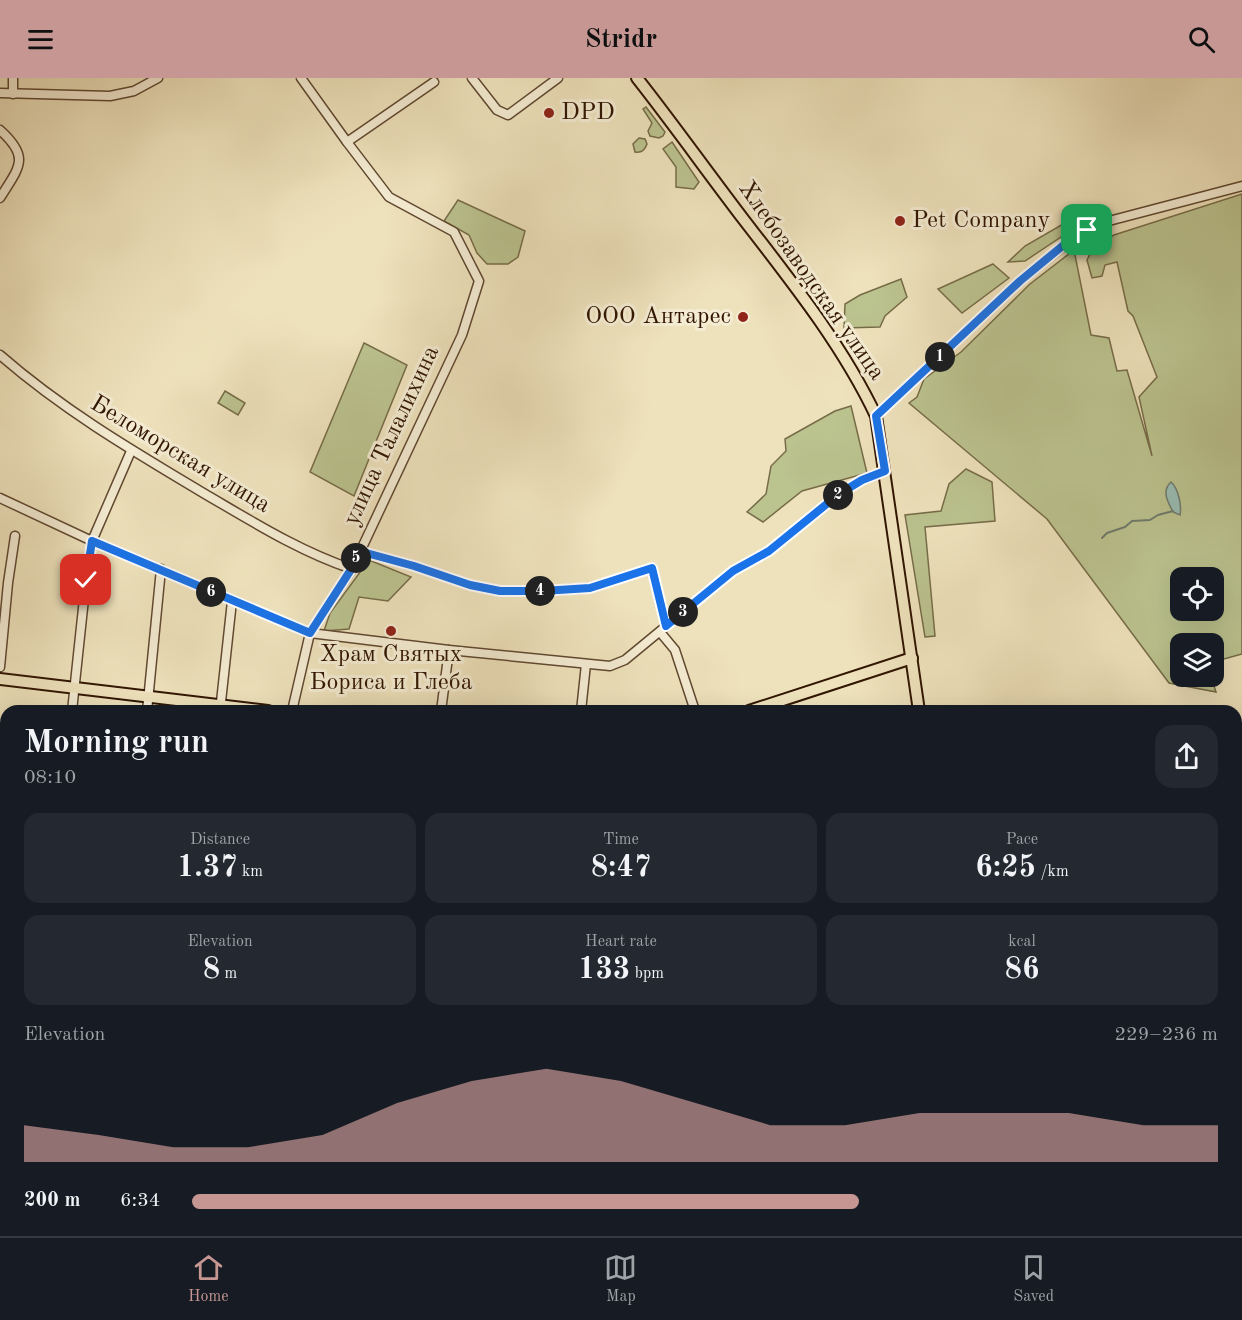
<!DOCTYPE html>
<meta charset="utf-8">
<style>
body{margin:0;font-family:"Old Standard TT",serif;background:#242831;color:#f1f3f6;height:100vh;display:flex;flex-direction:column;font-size:22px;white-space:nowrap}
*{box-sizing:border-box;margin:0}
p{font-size:20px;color:#9ea1a6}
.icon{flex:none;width:33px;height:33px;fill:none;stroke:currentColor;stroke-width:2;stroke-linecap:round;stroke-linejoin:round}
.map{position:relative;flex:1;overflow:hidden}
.side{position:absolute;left:0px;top:627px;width:1242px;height:531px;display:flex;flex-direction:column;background:#171b24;border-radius:18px 18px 0 0;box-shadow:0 6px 24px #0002}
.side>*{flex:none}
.controls{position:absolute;left:1170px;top:489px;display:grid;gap:12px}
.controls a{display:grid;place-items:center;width:54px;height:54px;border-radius:12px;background:#171b24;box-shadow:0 6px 24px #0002;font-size:30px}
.pin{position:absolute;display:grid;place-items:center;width:51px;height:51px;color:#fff;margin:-26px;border-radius:12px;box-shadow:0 3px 9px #0006}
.km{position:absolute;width:30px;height:30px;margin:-15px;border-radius:50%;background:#222;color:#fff;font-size:16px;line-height:30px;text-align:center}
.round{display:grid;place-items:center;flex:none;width:63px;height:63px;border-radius:18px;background:#242831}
.overview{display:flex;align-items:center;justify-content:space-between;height:102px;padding:0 24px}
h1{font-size:33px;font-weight:700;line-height:45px}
.stats{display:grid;grid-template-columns:repeat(3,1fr);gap:9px;height:102px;padding:6px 24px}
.stats div{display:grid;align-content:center;border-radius:15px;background:#242831;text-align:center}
.stats b{font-size:30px;font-weight:700}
.stats small{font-size:16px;font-weight:400}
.stats p{font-size:16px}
.chart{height:168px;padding:12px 24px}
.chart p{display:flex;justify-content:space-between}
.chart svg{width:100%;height:108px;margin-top:6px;fill:#c59692;opacity:.7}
ul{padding:0 24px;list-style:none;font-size:20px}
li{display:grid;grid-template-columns:96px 72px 1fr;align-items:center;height:45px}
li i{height:15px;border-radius:8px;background:#c59692}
header{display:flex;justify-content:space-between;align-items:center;height:78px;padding:0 24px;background:#c59692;color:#111;font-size:27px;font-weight:700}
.tabs{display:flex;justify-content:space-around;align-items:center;height:84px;border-top:2px solid #363941;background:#171b24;font-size:16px;color:#9ea1a6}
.tabs a{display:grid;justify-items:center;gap:3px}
.tabs .current{color:#c59692}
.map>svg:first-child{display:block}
.green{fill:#bbc38f;stroke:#766c48;stroke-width:1.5;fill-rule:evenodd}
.water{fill:#99bdb4;stroke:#6f7a6c;stroke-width:1.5}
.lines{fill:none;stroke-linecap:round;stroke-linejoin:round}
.stream{stroke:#6f7a6c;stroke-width:2}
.minor-casing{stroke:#604830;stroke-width:11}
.major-casing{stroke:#311501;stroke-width:14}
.minor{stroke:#f4ecd3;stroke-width:8}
.major{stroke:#eee2bc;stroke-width:10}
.route-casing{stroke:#fff;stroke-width:12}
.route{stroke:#1a73e8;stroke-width:8}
.poi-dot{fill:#8f2418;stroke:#f4ecd3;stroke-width:2}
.labels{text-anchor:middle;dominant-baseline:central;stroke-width:6;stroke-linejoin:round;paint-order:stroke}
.poi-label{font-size:24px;fill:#311501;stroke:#f4ecd3;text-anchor:start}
.street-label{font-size:24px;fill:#311501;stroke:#f4ecd3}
</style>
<header><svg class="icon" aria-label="menu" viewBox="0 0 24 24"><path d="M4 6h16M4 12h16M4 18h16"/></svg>Stridr<svg class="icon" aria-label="search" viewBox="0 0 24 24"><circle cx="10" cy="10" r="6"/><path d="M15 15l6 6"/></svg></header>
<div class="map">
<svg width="1242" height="1158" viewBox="0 0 1242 1158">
<rect width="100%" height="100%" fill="#eee2bc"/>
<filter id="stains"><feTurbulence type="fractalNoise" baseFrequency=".00333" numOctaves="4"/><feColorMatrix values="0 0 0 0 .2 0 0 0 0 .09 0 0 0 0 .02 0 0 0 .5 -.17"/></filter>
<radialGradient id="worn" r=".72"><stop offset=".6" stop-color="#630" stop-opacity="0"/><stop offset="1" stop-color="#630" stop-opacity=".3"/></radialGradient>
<g class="green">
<path d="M646,29l19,25 -2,4 -4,2 -9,-2 -2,-5 4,-8 -9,-14z"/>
<path d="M639,60l6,1 2,5c-2,6 -6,9 -12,8l-2,-8z"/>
<path d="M672,64l27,40 -5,7 -18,-2v-20l-13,-18z"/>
<path d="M1242,116v460l-18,5 -10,-6v-9h-34v32l31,1 5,15 -47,-9 -122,-164 -138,-116 8,-6 7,-18 37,-27 69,-68 44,-34 17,85 18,3 8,33 10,-1 25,86 -13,-59 18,-20 -24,-61 -5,-5 -11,-49 -12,3 -3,11 -10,2 -5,-18 7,-14 20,-11zM1180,500h34v32h-34z"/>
<path d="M458,122l67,31 -7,26 -10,7h-21l-10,-11 -8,-18 -25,-14z"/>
<path d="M1088,141l-63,42 -17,1 17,-16 45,-26z"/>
<path d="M993,186l16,14 -47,35 -24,-24z"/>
<path d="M901,201l6,18 -22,19 -5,11 -36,1 1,-24 15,-9z"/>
<path d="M364,265l43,22 -53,131 -44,-24z"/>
<path d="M225,313l20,12 -7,12 -20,-12z"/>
<path d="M851,328l16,67 -65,18 -39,31 -16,-10 19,-18 5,-28 15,-15 -1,-12 50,-28z"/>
<path d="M966,391l26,13 3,39 -70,6 10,109 -10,1 -20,-122 36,-4 8,-27z"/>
<path d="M369,482l42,17 -23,24 -29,-4 -10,32 -25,2 6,-18z"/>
<path d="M1240,699l2,4v72l-6,1v-76z"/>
<path d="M1236,1076l6,1v81h-320l1,-6h313z"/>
<path d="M757,1152h35l3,6h-39z"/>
<path d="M805,1152h85l-2,6h-84z"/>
</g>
<path class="water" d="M1171,404c7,6 11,23 9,33l-7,-3c-5,-10 -12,-21 -2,-30z"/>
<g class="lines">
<g class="stream">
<path d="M1102,460l5,-5 18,-6 7,-6 18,-1 8,-5 15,-4"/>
<path d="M1236,995l6,2"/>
<path d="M0,1057l6,1"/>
</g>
<defs>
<g id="minor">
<path d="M13,0v16"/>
<path d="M472,0l25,32 11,5 50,-37"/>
<path d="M0,15l110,3 24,-5 24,-13"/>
<path d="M0,52c31,28 19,37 0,68"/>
<path d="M347,64l87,-60"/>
<path d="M0,277c63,55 133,96 205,139 48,28 94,57 147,75"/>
<path d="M876,338l144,-135 56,-45 29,-14 137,-36"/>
<path d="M0,420l92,43 218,92 139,17 161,16 15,-6 108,-89 36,-20 70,-57 23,-14 23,-9"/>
<path d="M359,473l55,15 56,19 30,6h42l48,-3 62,-20 14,58"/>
<path d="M660,554l15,18 20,61"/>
<path d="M0,589l8,-84 7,-47"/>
<path d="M72,633l14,-131 6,-39 39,-90"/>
<path d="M147,633l14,-142"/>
<path d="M220,633l12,-110"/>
<path d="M292,633l18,-78 42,-64 110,-234 17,-54 -25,-49 -65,-35 -42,-55 -46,-64"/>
<path d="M441,633l8,-61"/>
<path d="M581,633l5,-47"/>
<path d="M0,718l6,1"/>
<path d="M1236,785l6,-2"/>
<path d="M0,834l6,1"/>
<path d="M0,931l6,-9"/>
<path d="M0,1012l6,4"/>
<path d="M0,1128h6"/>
<path d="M61,1152l1,6"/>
<path d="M255,1152v6"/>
<path d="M325,1152v6"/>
<path d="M440,1152v6"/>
<path d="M491,1152v6"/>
<path d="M543,1152v6"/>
<path d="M595,1152v6"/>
<path d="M647,1152v6"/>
<path d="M386,1158v-6"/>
<path d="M717,1158l2,-6"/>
</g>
<g id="major">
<path d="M637,0c37,47 71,95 107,142 48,62 99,126 132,196l43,295"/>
<path d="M0,601l268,32"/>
<path d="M749,633l163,-53"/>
<path d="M912,1158l1,-6"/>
</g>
</defs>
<use href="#minor" class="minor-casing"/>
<use href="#major" class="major-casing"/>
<use href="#minor" class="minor"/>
<use href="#major" class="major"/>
</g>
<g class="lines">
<defs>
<path id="route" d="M86,502l6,-39 218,92 42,-65 7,-17 55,15 56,19 30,6h42l48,-3 62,-20 14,58 67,-55 36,-20 70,-57 23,-14 23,-9 -9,-55 144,-135 46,-38 21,-13"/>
</defs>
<use href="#route" class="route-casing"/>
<use href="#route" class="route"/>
</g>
<g class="poi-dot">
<circle cx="549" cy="35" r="6"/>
<circle cx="900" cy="143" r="6"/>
<circle cx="743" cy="239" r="6"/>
<circle cx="391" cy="553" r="6"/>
</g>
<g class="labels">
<g class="poi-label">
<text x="561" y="35">DPD</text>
<text x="912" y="143">Pet Company</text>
<text x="731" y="239" text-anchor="end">ООО Антарес</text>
<text x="391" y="577" text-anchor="middle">Храм Святых<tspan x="391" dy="28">Бориса и Глеба</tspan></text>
</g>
<g class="street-label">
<text transform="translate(811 203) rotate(55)">Хлебозаводская улица</text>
<text transform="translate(392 358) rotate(-65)">улица Талалихина</text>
<text transform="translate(180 377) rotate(31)">Беломорская улица</text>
</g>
</g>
<rect width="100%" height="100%" filter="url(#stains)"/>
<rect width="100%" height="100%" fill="url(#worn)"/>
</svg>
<div class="controls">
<a><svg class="icon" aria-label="locate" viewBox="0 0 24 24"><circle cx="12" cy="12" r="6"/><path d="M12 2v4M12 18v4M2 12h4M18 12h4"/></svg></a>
<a><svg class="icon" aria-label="layers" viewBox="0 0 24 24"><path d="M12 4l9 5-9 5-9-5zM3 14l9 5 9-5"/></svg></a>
</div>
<div class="pin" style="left:1087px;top:152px;background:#1e9e55"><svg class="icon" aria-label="arrive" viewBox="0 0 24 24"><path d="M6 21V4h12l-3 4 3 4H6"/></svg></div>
<div class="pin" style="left:86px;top:502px;background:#d93025"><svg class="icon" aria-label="check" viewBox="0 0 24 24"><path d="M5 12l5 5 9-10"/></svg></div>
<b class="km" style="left:940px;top:279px">1</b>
<b class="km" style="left:838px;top:417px">2</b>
<b class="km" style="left:683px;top:534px">3</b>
<b class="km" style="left:540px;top:513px">4</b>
<b class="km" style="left:356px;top:480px">5</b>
<b class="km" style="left:211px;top:514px">6</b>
<section class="side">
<div class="overview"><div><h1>Morning run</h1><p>08:10</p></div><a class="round"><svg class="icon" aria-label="share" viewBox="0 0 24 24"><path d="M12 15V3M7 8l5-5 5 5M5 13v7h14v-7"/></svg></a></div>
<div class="stats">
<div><p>Distance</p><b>1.37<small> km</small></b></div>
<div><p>Time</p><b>8:47</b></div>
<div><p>Pace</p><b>6:25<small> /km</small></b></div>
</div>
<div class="stats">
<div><p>Elevation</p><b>8<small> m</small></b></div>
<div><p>Heart rate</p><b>133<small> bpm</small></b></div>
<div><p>kcal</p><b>86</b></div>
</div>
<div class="chart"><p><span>Elevation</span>229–236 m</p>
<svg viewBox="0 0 160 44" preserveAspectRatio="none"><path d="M0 44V29L10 33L20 38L30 38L40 33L50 20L60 11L70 6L80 11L90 20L100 29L110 29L120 24L130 24L140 24L150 29L160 29V44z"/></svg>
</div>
<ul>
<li><b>200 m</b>6:34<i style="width:65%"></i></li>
</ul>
</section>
</div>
<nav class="tabs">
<a class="current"><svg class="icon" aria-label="home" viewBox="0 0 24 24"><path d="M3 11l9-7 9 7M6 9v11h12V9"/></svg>Home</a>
<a><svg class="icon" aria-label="map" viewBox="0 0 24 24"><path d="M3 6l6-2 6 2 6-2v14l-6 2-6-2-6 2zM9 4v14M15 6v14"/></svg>Map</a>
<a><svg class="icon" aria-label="saved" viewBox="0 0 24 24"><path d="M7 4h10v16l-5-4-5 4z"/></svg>Saved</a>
</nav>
